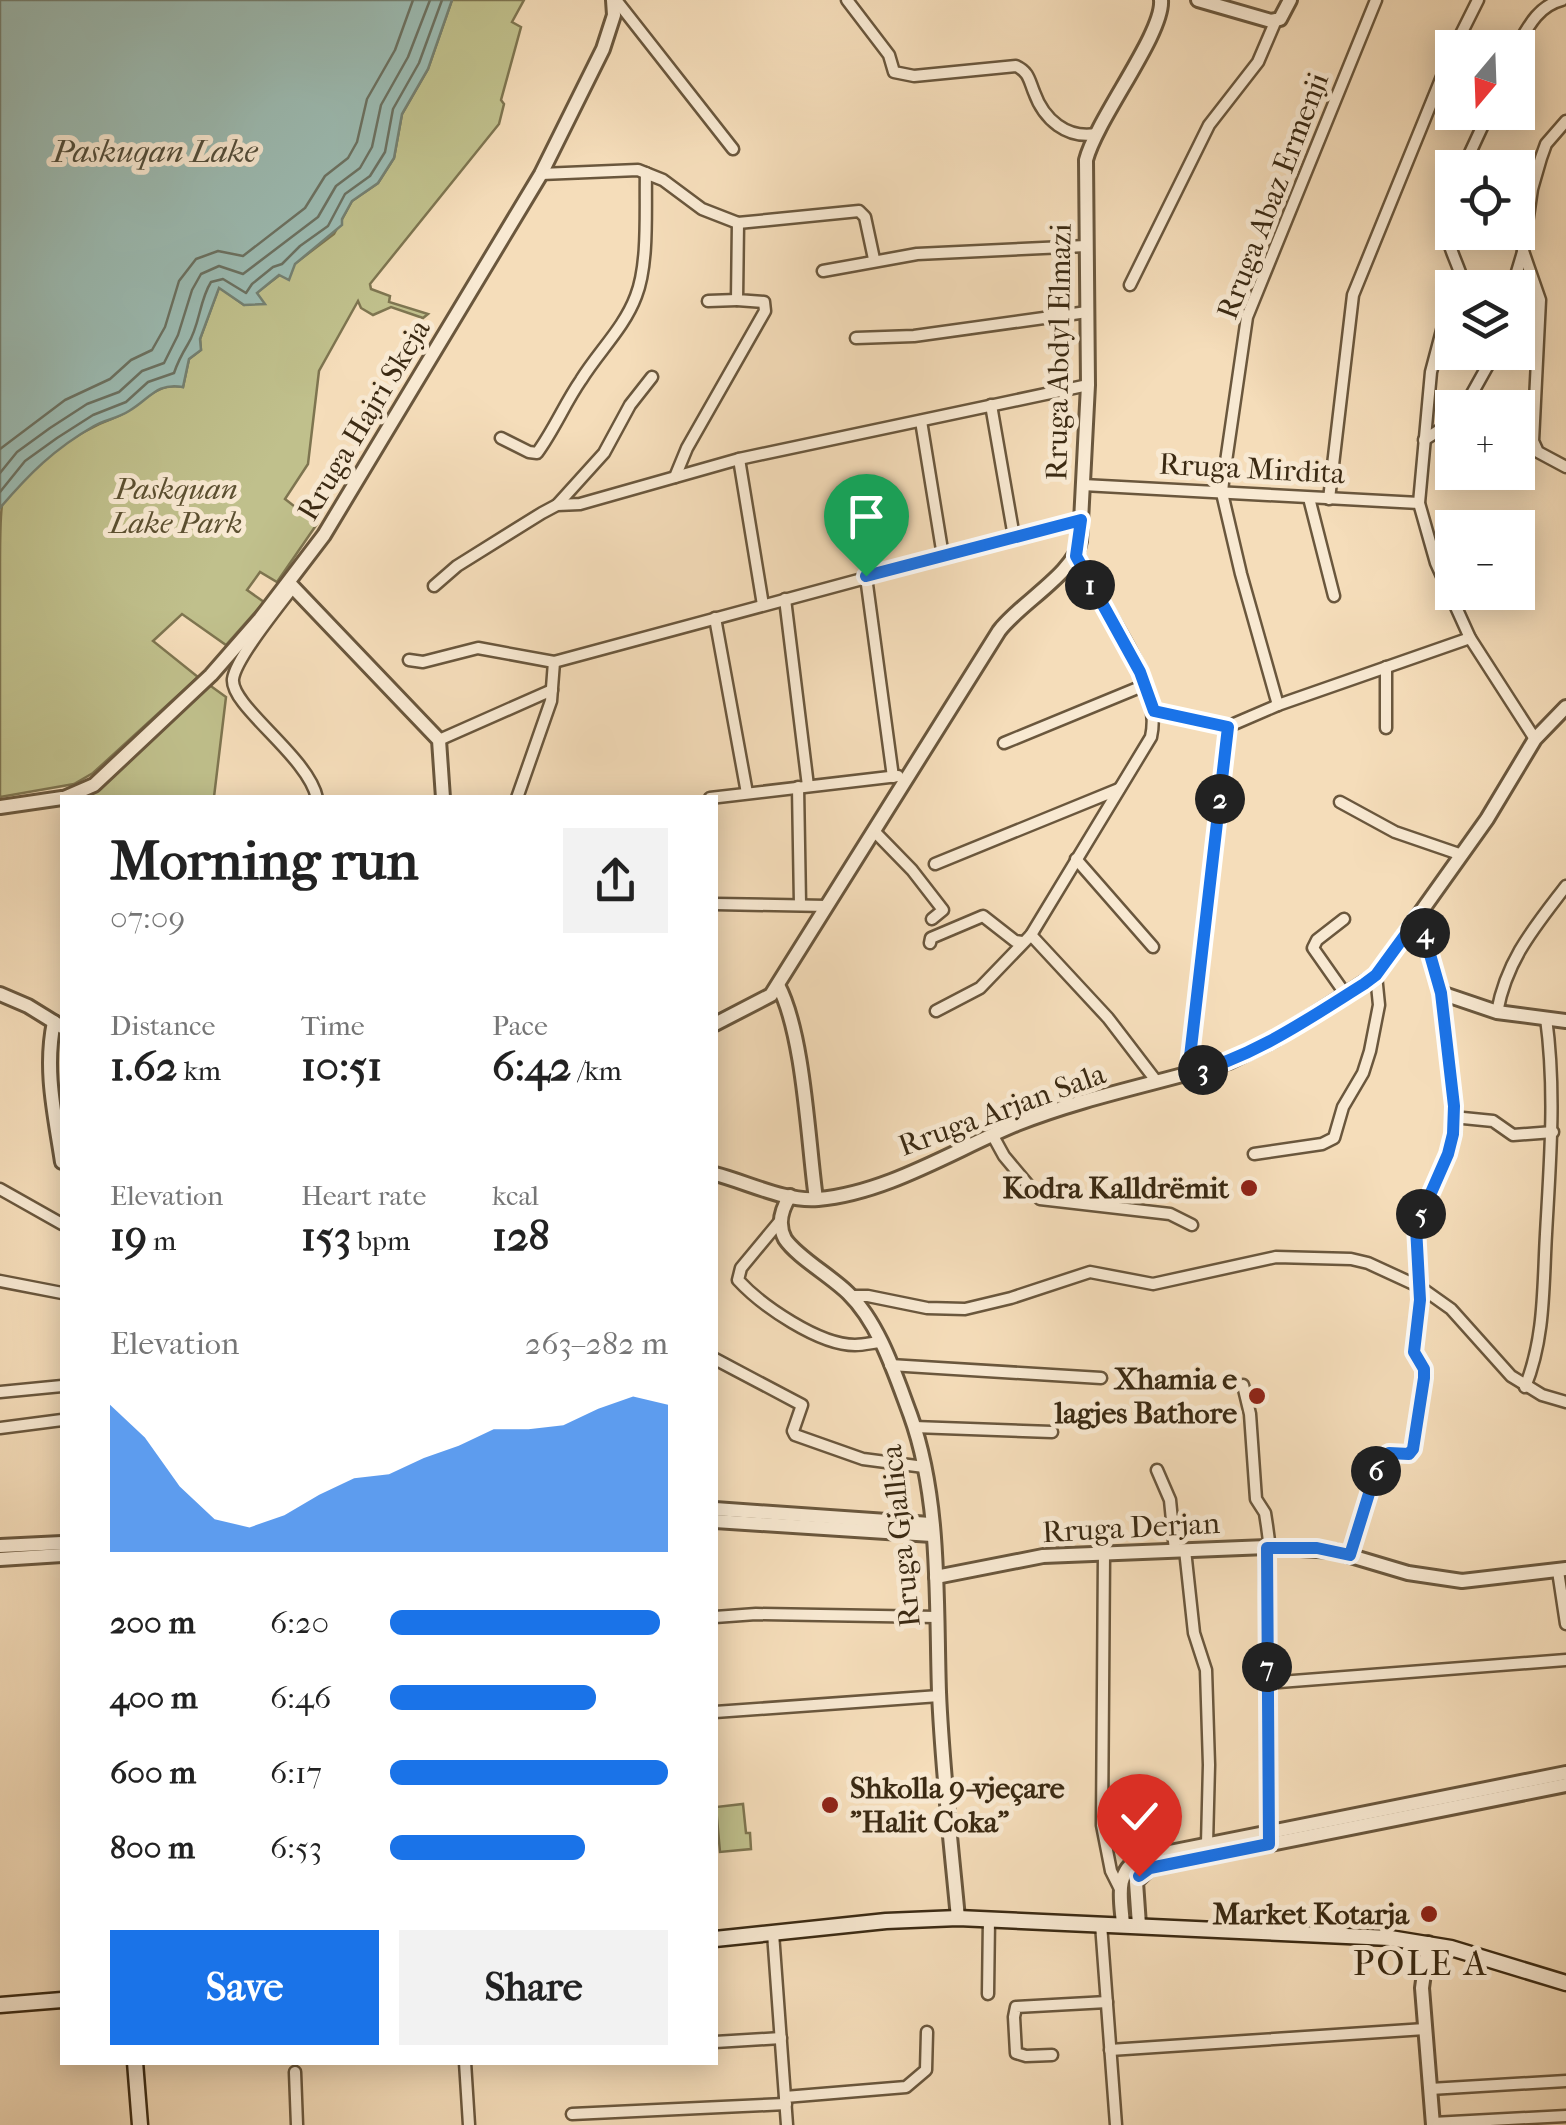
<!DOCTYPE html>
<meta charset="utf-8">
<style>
body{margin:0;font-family:"IM FELL French Canon",serif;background:#f2f2f2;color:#222;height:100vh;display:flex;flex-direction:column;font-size:38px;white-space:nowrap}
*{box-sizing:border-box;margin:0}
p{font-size:32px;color:#767676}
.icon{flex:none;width:55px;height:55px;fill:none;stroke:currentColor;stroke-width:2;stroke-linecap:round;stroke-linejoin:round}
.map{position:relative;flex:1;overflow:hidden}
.side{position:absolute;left:60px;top:795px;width:658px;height:1270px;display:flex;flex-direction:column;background:#fff;border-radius:0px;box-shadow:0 5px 25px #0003}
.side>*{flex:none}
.needle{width:65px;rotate:199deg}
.controls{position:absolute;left:1435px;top:30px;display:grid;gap:20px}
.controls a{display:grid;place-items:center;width:100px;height:100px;border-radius:0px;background:#fff;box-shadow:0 5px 25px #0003;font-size:50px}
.pin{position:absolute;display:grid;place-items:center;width:85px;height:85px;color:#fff;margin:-102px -42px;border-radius:50% 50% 50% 0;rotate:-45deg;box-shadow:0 0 10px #0007}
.pin .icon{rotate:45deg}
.km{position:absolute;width:50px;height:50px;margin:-25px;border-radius:50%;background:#222;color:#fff;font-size:28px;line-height:50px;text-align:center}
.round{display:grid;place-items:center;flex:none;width:105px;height:105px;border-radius:0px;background:#f2f2f2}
.summary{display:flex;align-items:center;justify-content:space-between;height:170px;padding:0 50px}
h1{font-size:55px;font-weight:700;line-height:75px}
.figures{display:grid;grid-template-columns:repeat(3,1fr);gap:15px;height:170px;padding:10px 50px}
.figures div{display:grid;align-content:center}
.figures b{font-size:42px;font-weight:700}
.figures small{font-size:28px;font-weight:400}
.figures p{font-size:28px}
.chart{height:280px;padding:20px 50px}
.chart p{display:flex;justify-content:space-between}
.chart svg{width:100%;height:180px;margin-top:10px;fill:#1a73e8;opacity:.7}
.primary-button{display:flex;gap:20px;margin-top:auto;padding:20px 50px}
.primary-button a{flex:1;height:115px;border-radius:0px;background:#1a73e8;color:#fff;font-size:40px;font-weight:700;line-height:115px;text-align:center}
.primary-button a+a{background:#f2f2f2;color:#222}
ul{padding:0 50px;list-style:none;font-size:32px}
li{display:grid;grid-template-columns:160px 120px 1fr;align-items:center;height:75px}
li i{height:25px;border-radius:12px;background:#1a73e8}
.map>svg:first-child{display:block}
.green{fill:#c0c08c;stroke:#7e7550;stroke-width:2.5}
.water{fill:#9cbbb2;stroke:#758172;stroke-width:2.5}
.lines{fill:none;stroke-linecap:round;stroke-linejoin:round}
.shore{stroke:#6c7262;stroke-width:2.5}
.minor-casing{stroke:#6a573d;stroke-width:15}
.tertiary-casing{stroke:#6a573d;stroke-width:18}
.secondary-casing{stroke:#3b2a13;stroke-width:19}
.minor{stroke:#f8e9d2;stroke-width:10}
.tertiary{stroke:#f8e9d2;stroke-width:12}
.secondary{stroke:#f8e9d2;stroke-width:14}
.route-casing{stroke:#fff;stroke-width:20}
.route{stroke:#1a73e8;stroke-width:12}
.poi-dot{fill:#8f2418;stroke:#f8e9d2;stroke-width:4}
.labels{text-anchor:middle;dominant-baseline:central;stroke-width:10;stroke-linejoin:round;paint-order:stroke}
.street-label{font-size:30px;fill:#3b2a13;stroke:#f8e9d2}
.park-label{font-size:30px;font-style:italic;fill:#5c5031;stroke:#f8e9d2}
.poi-label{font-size:30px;font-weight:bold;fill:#3b2a13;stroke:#f8e9d2;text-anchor:end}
.water-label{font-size:32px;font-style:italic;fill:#534e3b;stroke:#f8e9d2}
.quarter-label{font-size:35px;letter-spacing:2.5px;fill:#3b2a13;stroke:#f8e9d2}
</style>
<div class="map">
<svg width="1566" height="2125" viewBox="0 0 1566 2125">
<rect width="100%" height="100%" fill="#f5ddba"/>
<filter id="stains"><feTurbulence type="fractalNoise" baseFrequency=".002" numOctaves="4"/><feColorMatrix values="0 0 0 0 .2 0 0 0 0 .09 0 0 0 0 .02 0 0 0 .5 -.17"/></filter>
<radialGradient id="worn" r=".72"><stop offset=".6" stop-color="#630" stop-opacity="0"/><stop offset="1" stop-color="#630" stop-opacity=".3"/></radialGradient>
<g class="green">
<path d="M452,0h72l-12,22 9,5 -20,73 3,4 -5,20 -129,160 1,5 19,7 -1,6 39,12 -5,4 -32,-11 -18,8 -12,-7 -3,-7 -39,70 -11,93 -23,35 32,25 -40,58 -17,-10 -13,18 17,12 -38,43 -44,-31 -29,27 45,36 -105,96 -19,11 -74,13c0,-77 0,-154 0,-231 0,-17 0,-47 2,-61 20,-37 76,-74 114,-88 26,-10 36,-35 67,-30l6,-28 12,-9 -1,-11 19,-52 25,18 13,-2 -1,-10 78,-59 18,-33 26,-18 16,-25 8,-44 26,-45z"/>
<path d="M208,684l18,13 -12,100 -137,1z"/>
<path d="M743,1804l3,29h4l1,16 -31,3 -4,-45z"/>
</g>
<path class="water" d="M0,0h452l-24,69 -26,45 -8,44 -16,25 -26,18 -10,18v6l-47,39 -6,16 -10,-5 -22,18 8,11 -21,1 -25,-17 -19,51 1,11 -12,9 -6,28c-27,-5 -33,12 -54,24 -11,7 -24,9 -35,15 -40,23 -65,48 -94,82z"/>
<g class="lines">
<g class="shore">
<path d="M0,449l65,-49 45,-21 21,-19 21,-10 13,-23 14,-46 17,-22 22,-8 25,5 62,-48 20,-32 23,-18 9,-16 10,-43 28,-49 18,-50"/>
<path d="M0,473l17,-21 33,-24 37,-24 32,-12 23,-21 22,-8 14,-28 14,-45 9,-16 18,-8 24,8 75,-57 18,-31 24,-18 12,-21 9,-42 27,-48 22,-57"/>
<path d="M0,492l25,-31 32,-23 36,-23 33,-13 22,-20 26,-9c4,-12 8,-19 14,-29 12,-19 11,-43 23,-62l12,-3 23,14 6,-9 21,-17 9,-3 18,-18 28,-20 17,-32 25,-18 15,-24 8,-43 26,-46 23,-63"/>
</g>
<defs>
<g id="minor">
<path d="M616,0l117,149"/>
<path d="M847,0l42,55 5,17 20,4 102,-10c13,6 13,14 18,26 10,28 33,47 62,42"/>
<path d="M1454,48l24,-48"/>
<path d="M1516,48c12,-21 22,-42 46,-48"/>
<path d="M1566,121l-20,23 -5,14 -9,31 -9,62 17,49 -7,141 5,11 28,15"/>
<path d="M1463,168l26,-56"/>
<path d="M541,174l97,-4 25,10 39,29 36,14 121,-12 6,6 9,42"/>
<path d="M1452,196c-13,37 -4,43 9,79"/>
<path d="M823,271l94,-17 169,-8"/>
<path d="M1130,285l79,-160 49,-63 18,-42"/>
<path d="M1509,288l5,-6 9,-30"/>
<path d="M708,301l29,-1"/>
<path d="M1445,319l-14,53 -12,131 17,60 34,75 65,101"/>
<path d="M856,338l58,-2 173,-24"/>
<path d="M991,405l23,132"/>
<path d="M1464,408l24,-43 11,-6v-7"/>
<path d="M921,421l22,135"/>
<path d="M501,438l28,14 8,1c17,-23 28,-50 44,-73 18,-29 43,-52 55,-84 13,-33 9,-88 10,-123"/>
<path d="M1424,440l28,-18"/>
<path d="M739,459l24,146"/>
<path d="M675,477l12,-29 78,-137 -1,-9 -27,-2 1,-77"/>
<path d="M1083,485l336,18"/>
<path d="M1309,498l25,98"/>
<path d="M1329,499l24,-204 99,-243"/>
<path d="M557,505l47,-52 26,-48 22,-28"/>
<path d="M866,577l27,200"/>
<path d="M434,586l23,-20 85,-53 15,-8 23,-1 159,-45 349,-74"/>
<path d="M293,587c-14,19 -57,71 -60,92 -3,27 75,77 84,119"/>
<path d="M785,599l23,187"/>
<path d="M715,618l32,175"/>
<path d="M409,660l14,2 55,-14 76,14 527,-142"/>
<path d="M1278,705l-37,-131 -19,-81 1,-11 24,-165 129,-317"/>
<path d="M1154,711l73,16 51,-22 192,-67"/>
<path d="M1386,728v-61"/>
<path d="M439,740l113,-50"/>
<path d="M1004,743l141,-58"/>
<path d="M798,787l2,117"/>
<path d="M517,798l34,-97 3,-39"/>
<path d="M710,798l188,-22"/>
<path d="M1340,802l55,30 67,23"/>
<path d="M874,831l38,39 31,40 -11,9"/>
<path d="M1076,859l77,88"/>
<path d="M935,864l184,-75"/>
<path d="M715,904l112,2"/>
<path d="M1344,919l-27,21 -4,8 33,47"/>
<path d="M1031,935l77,83 49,64"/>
<path d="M930,943l1,-5 52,-22 32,25 7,1"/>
<path d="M936,1011l44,-23 51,-53 120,-198c13,-56 -50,-131 -75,-181"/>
<path d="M1497,1012c10,-53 37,-84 69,-126"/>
<path d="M1189,1074l38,-347"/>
<path d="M1453,1117l40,4 20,14 40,-3"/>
<path d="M993,1136l11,20 36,43 130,15 22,11"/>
<path d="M1254,1154l68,-10 12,-6 9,-31 20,-34 7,-22 9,-46 -3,-30"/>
<path d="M0,1189l62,35"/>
<path d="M780,1221l-39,47 -3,12c24,26 81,65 117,65 8,0 16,-2 24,-3"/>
<path d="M0,1281l62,12"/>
<path d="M852,1296h16l59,12 38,1 46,-11 79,-26 63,12 123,-27 75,2 17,4 52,24 31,22 60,67 31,19 24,7"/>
<path d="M715,1359l87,46 -9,26 2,4 68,24 61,8"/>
<path d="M890,1365l211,13"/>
<path d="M1243,1385l7,29 6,85 9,14 2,13 2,15 -4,20 4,270"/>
<path d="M1525,1387c20,-49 18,-101 21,-153 4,-73 10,-143 0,-216"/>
<path d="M0,1392l62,-6"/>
<path d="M914,1427l138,5"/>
<path d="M0,1428l62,-8"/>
<path d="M1157,1470l13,30 5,51"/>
<path d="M1185,1550l9,83 12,37 3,95 -2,79"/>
<path d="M1104,1554l-2,271 9,46 9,18"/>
<path d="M1350,1555l30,-97 9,-5 20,1 4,-5 11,-71v-9l-10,-17 6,-52 -4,-73 32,-73 5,-20 1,-28 -13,-113"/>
<path d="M1558,1571l8,53"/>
<path d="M715,1617l41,-3 181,3"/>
<path d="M1267,1683l299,-23"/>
<path d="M715,1712l224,-16"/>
<path d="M1101,1924l15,201"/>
<path d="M773,1933l14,192"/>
<path d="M988,1994l1,-75"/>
<path d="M715,2042l66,-4"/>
<path d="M1110,2050l315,-21"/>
<path d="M1052,2055l-26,1 -10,-3 -2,-36 2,-10 91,-5"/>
<path d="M465,2062l4,63"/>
<path d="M295,2072l2,53"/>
<path d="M1430,2089l136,-8"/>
<path d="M785,2097l121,-10 20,-17 1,-38"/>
<path d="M572,2114l214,-10"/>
<path d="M1433,2123l133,-7"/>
</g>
<g id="tertiary">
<path d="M1198,0l73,21 9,-2 10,-19"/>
<path d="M289,583l150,157 4,58"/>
<path d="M64,798l30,-13 117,-110 49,-56 64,-84 217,-361 62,-125 11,-34 -1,-15"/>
<path d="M0,807l62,-9"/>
<path d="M1419,916l22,77 56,19 69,9"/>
<path d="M778,985c26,49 30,157 38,214"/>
<path d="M0,994l28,12 34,21"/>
<path d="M54,1022c-10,48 1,93 8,140"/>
<path d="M715,1024l56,-29 228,-364c21,-28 76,-58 81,-90l8,-156 -2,-225c11,-42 78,-127 75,-160"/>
<path d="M715,1174c32,8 70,28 103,25 69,-6 136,-49 199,-75 68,-27 142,-41 212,-62l45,-22 102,-65 111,-156 48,-80 31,-32"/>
<path d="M790,1196c-9,14 -13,28 -5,43 12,18 46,37 63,54 31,30 47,81 62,121 31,85 26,188 29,278 3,75 12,151 19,226"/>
<path d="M715,1509l215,15"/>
<path d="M715,1521l217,14"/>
<path d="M0,1546l62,-3"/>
<path d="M0,1559l62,-4"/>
<path d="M936,1577l107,-21 224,-9 67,4 74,22 54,8 104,-12"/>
<path d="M1123,1924c-2,-25 -9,-52 17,-66l426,-85"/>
<path d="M1139,1925l-3,-43 14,-14 416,-83"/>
<path d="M1428,1943l-6,45 11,137"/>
</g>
<g id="secondary">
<path d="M715,1939l171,-18 72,-3 432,20 61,10 115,35"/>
<path d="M0,2005l62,-5"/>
<path d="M135,2062l5,63"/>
</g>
</defs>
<use href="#minor" class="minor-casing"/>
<use href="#tertiary" class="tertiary-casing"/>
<use href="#secondary" class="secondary-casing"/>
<use href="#minor" class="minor"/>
<use href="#tertiary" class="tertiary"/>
<use href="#secondary" class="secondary"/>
</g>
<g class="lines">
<defs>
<path id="route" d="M866,576l215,-56 -5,36 64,116 14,39 74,16 -40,347c66,-17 120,-55 176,-90l12,-9 43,-59 22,77 13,113 -1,28 -5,20 -32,73 4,73 -6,52 10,17v9l-11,71 -4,5 -20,-1 -9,5 -30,97 -33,-7h-50l2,296 -119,24 -11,8"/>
</defs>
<use href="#route" class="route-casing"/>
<use href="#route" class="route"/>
</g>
<g class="poi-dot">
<circle cx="1249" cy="1188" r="10"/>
<circle cx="1257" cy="1396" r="10"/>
<circle cx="830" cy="1805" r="10"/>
<circle cx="1429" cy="1914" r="10"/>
</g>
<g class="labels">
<g class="street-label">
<text transform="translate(1273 196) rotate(-69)">Rruga Abaz Ermenji</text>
<text transform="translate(1059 352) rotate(-89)">Rruga Abdyl Elmazi</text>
<text transform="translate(364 420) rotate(-59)">Rruga Hajri Skeja</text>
<text transform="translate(1252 469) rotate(3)">Rruga Mirdita</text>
<text transform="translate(1002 1110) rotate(-20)">Rruga Arjan Sala</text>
<text transform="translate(1131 1528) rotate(-3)">Rruga Derjan</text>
<text transform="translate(901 1536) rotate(-96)">Rruga Gjallica</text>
</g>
<g class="park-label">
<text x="176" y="489">Paskquan<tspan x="176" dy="34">Lake Park</tspan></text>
</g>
<g class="poi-label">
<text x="1229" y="1188">Kodra Kalldrëmit</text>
<text x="1237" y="1379">Xhamia e<tspan x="1237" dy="34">lagjes Bathore</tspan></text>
<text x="850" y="1788" text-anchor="start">Shkolla 9-vjeçare<tspan x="850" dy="34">"Halit Coka"</tspan></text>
<text x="1409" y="1914">Market Kotarja</text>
</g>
<g class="water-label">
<text x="155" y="151">Paskuqan Lake</text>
</g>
<g class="quarter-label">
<text x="1421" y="1963">POLE A</text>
</g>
</g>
<rect width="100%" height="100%" filter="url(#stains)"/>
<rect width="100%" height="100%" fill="url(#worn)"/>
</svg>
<div class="controls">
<a><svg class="needle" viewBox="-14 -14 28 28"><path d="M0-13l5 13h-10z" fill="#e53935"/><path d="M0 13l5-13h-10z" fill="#767676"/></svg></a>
<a><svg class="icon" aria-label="locate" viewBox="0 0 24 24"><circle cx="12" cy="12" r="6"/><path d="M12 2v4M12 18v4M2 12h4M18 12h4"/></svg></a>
<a><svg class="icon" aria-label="layers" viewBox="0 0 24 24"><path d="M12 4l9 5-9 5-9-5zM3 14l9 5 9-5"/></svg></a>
<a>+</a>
<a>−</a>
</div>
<div class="pin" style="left:866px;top:576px;background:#1e9e55"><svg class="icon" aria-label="arrive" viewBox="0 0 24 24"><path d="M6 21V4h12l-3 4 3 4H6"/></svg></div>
<div class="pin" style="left:1139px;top:1876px;background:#d93025"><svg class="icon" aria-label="check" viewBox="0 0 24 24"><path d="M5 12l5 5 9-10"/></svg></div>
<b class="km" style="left:1090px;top:585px">1</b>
<b class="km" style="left:1220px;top:799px">2</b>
<b class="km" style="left:1203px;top:1070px">3</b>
<b class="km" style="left:1425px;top:933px">4</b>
<b class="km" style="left:1421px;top:1214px">5</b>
<b class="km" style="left:1376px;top:1471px">6</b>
<b class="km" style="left:1267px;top:1667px">7</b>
<section class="side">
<div class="summary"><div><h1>Morning run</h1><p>07:09</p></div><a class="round"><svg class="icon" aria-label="share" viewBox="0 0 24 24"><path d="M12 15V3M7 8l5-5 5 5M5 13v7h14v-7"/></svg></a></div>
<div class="figures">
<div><p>Distance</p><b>1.62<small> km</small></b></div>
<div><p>Time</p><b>10:51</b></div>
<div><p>Pace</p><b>6:42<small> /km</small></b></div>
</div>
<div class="figures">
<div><p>Elevation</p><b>19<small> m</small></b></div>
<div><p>Heart rate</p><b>153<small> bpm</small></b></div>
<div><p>kcal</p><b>128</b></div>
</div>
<div class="chart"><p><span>Elevation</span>263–282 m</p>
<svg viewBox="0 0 160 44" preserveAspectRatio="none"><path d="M0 44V8L10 16L20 28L30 36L40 38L50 35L60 30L70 26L80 25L90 21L100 18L110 14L120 14L130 13L140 9L150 6L160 8V44z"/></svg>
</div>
<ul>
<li><b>200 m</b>6:20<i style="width:97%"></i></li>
<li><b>400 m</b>6:46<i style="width:74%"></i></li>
<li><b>600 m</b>6:17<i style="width:100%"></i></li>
<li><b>800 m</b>6:53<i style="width:70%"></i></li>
</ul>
<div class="primary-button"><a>Save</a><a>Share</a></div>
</section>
</div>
